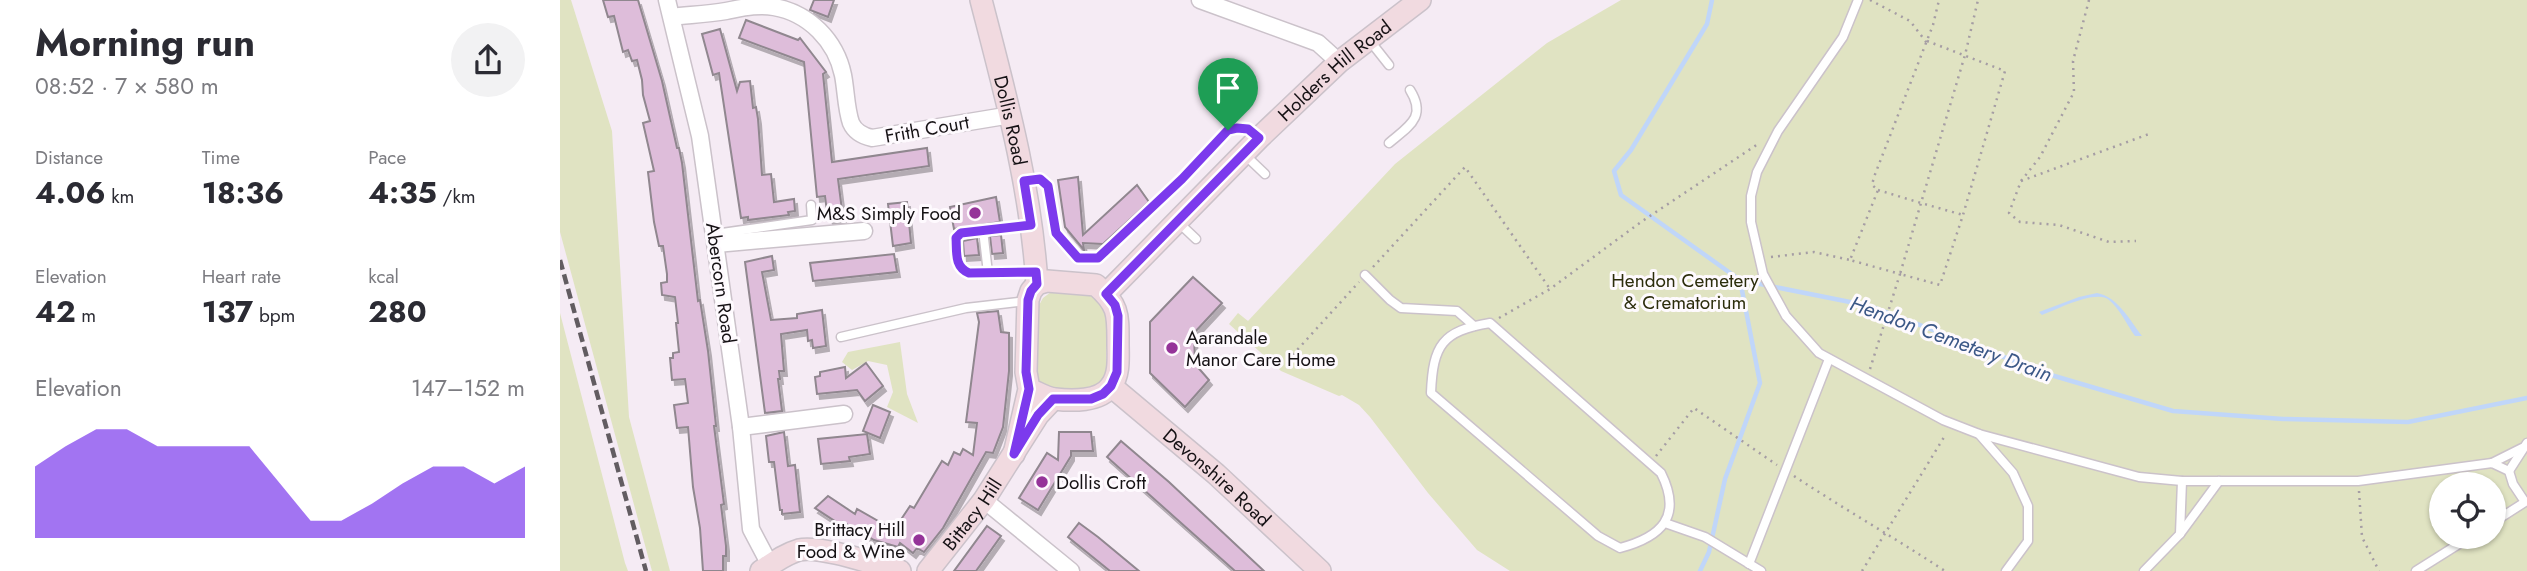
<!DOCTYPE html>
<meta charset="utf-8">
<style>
body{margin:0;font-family:Jost,sans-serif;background:#f2f2f3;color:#2b2b33;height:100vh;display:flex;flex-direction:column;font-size:26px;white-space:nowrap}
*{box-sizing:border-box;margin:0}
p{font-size:23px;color:#7c7c81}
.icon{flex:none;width:38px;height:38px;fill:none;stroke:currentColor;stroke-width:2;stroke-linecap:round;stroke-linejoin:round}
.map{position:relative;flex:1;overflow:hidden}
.panel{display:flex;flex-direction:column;background:#fff;width:560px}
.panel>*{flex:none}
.controls{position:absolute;left:1869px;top:472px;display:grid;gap:14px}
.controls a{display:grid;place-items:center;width:77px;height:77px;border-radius:50%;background:#fff;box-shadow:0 2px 5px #0004;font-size:35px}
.pin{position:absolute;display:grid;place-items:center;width:60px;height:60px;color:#fff;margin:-72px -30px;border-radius:50% 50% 50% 0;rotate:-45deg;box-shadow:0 0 7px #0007}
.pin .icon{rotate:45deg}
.round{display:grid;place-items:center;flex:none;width:74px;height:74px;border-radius:37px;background:#f2f2f3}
.headline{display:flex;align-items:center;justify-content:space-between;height:119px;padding:0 35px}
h1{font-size:38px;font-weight:700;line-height:52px}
.metrics{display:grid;grid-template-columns:repeat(3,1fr);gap:10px;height:119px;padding:7px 35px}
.metrics div{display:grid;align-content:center}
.metrics b{font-size:30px;font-weight:700}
.metrics small{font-size:19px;font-weight:400}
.metrics p{font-size:19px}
.chart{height:196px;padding:14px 35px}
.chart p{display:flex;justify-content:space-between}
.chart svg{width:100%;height:126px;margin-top:7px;fill:#7c3aed;opacity:.7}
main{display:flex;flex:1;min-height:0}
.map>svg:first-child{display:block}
.green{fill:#e0e3c2;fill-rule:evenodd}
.water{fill:#c0d6f9}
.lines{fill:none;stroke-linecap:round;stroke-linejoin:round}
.stream{stroke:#c0d6f9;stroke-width:4.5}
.building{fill:#debdda;stroke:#90878f;stroke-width:2;filter:url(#shadow)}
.lane-casing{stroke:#cbc2ca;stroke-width:11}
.street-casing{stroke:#cbc2ca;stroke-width:19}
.secondary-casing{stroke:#cbc2ca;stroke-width:24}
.path{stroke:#a59da4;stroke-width:2.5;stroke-dasharray:2 5;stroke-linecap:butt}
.lane{stroke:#fff;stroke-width:8}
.street{stroke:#fff;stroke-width:16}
.secondary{stroke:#f1dae0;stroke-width:21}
.rail{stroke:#625c61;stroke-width:4.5;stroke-dasharray:10 5;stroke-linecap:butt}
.route-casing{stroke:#fff;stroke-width:14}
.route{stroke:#7c3aed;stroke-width:9}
.poi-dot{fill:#953399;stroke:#fefafe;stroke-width:2.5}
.labels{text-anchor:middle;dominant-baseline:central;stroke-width:6;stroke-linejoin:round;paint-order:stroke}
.street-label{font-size:19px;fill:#151114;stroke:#fefafe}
.poi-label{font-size:19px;fill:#151114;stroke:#fefafe;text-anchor:end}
.park-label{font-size:19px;fill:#2c2d0c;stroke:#fefafe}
.water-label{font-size:21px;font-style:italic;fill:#3c5887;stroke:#fefafe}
</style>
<main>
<section class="panel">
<div class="headline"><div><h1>Morning run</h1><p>08:52 · 7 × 580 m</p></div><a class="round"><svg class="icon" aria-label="share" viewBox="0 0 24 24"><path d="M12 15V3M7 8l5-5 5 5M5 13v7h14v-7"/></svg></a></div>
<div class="metrics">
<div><p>Distance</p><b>4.06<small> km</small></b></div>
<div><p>Time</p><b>18:36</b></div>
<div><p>Pace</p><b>4:35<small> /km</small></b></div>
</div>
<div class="metrics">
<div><p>Elevation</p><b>42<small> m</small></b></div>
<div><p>Heart rate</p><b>137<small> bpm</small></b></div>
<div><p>kcal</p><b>280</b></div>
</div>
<div class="chart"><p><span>Elevation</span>147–152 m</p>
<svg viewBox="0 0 160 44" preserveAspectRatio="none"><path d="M0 44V19L10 12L20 6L30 6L40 12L50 12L60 12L70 12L80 25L90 38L100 38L110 32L120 25L130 19L140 19L150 25L160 19V44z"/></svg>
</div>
</section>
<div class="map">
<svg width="1967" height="571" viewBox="0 0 1967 571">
<defs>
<filter id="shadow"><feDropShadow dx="3" dy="5" stdDeviation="0" flood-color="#0004"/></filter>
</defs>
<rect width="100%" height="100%" fill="#f5ebf4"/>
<g class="green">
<path d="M0,0h11l41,131 17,286 41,154h-18l-92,-339z"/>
<path d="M1061,0h906v571h-1017l-33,-21 -49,-57 -58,-76 -11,-12 -17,-10 -3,1 -58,-25 -52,-47 9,-11 10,8 147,-157 152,-121zM1881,485h53v52h-53z"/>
<path d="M491,292l40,3 8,5 7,9v66c-11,21 -39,13 -60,13l-8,-9v-72l5,-9z"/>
<path d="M0,313l65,250 3,8h-68z"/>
<path d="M340,342l7,52 11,29 -31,-16 6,-15 -6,-27 -19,-4 -16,9 -10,-8 6,-10z"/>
</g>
<path class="water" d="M1537,293c21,4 32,26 45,43h-7c-8,-11 -15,-27 -26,-36 -13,-11 -53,10 -67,15l-3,-3 40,-15z"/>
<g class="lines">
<g class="stream">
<path d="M1152,0l-5,24 -76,126 -17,21 7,24 119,85 130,26 181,69 122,36 110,8 125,3 119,-24"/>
<path d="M1140,571l9,-19 16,-73 35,-96 -20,-103"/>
</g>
</g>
<g class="building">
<path d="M43,0h35l24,81 15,67h2l3,15 16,138 2,-1 8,51 8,75h-2l10,78 -3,1 5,41v10h-3v15h-20l-3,-43 -7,-41 -5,-60 -11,1 -3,-23 14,-2 -3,-24 -13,1 -2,-22h3v-5l6,-1 -3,-29h2l-3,-26 -13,-2 -1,-12 6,-1v-8l-4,-28h-4l-5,-24 -6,-50 6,-1 -11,-48 7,-2 -7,-26 -1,-15 -5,-20 -5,1 -4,-11 -5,2 -9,-36 -6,1z"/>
<path d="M254,0h20l-6,17 -18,-7z"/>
<path d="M186,20l52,20 2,-2 26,34 -3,2 9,88 95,-14 2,18 -91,13 5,39 -13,1 -3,-7 -2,-16 -8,1 -13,-135 -65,-24z"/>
<path d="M160,29l17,62 3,-9 10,-1 3,27 3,-1 2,12 4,56 9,-1 3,28 20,-3 1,12 -7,1 1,3 -41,5v-3l-7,1 -22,-145 -6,2 -11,-41z"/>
<path d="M518,177l5,58 54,-50 12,17 -46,42 -20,-1 1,7 -19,-23 -7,-47z"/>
<path d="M436,197l4,25 -46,7 -4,-22z"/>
<path d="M347,202l4,41 -18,3 -5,-42z"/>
<path d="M441,235l2,18 -11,1 -2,-18z"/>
<path d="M417,238l2,17 -15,1 -1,-15z"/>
<path d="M334,254l3,18 -84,9 -3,-18z"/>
<path d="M212,256l2,14 -12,2 9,48 26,-2v-4l25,-4 4,36 -13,2 -1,-8 -4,1 -1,-11 -26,4 3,37h-5l1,8h-2l4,32 -17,2 -20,-151z"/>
<path d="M633,277l29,26 -28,30 1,31 14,16 -24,27 -35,-34v-51z"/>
<path d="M438,311l3,21 8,1v38l-6,56 -10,26 -7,-1 -43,76 -19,24 -7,-4 -4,5 -13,-10 -2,4 -24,-7 -31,-18 -2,3 -26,-17 13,-12 27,18 2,-5 37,21 16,-24 4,2 28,-47 6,4 6,-13 6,3 3,-6 10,6 4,-32 -11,-1 13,-100 -2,-9z"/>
<path d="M306,363l17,23 -18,15 -8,-11 -40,4 -2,-17 5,-1v-4l25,-5 1,11z"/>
<path d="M313,405l17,7 -10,26 -17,-7z"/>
<path d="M224,432l4,34 7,-1 5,47 -18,2v-4h-2l-6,-48h-5l-3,-26z"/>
<path d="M499,432h32l2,19h-22v5l-33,54 -19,-12 28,-45 11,7z"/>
<path d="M307,434l3,20 -21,3 1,4 -29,3 -3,-25z"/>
<path d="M561,441l48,41 95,89h-29l-128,-114z"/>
<path d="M519,523l19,14 41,34h-29l-42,-34z"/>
<path d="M427,526l14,10 -25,35h-22z"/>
</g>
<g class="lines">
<defs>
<g id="lane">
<path d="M1298,0l-15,37 -65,94 -21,41 -6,24v26l12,52 23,42 33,37 124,67 36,14 160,43 43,4h176l134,-18 17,8 4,13 12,18 -31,20"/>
<path d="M810,41l19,24"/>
<path d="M829,143c20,-17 38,-26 21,-53"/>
<path d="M684,154l21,20"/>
<path d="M464,181l16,-2 8,7 8,47 22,25h21l84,-79 45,-49c13,-3 20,-1 30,7"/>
<path d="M618,222l18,17"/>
<path d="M471,225l-70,8 -5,5c1,14 -2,29 13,35l64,-1"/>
<path d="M423,230l5,43"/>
<path d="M155,234l97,-14 -1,-15"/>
<path d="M805,275l25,25 11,8 56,3 17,15"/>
<path d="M930,323l171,150c22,44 0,64 -41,75l-22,-12 -167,-143c2,-48 11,-62 59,-70z"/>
<path d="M281,337l125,-29 61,-7"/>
<path d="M1419,434l34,39 15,33v35l-22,30"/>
<path d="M1932,463l30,-15"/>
<path d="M1949,471l18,-28"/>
<path d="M1105,523l40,14 56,34"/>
<path d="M1620,534l39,-53"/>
<path d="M1189,564l80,-205"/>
<path d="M1584,571l36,-37 2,-53"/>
<path d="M1856,571l54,-34"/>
</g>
<g id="street">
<path d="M107,0l33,136 41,291 10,102 19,36"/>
<path d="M640,0l118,43 21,19"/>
<path d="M112,17c17,-2 36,-3 54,-6 16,-3 31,-7 48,-4 35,6 62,34 69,68 3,15 3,34 8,48 4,9 12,13 21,15l139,-23"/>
<path d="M156,244l148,-13"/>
<path d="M181,427l103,-13"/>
<path d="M424,500l87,71"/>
</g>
<g id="secondary">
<path id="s1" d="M421,0c24,93 50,187 56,284"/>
<path id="s2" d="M546,294l153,-156 80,-76 81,-62"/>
<path id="s3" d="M551,386l105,88 104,97"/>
<path d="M454,454l15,-65 -3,-17 2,-72 3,-9 6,-7 10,-3 49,4c23,20 22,30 22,58 0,14 2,31 -7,43 -11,16 -40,15 -56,13 -9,-1 -18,-7 -26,-10"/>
<path d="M201,571c12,-8 24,-17 38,-21 22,-5 78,15 101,21"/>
<path id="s4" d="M368,571l56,-71 54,-85 15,-16"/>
</g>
</defs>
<use href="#lane" class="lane-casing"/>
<use href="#street" class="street-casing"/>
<use href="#secondary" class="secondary-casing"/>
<g class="path">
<path d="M1310,0l40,21 17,22"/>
<path d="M1529,0l-16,61 1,31 -34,65 -19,24 -12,32 11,9 39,3 50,17 27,-1"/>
<path d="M1367,41l78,30 -42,144 -23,70 -40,-11 21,-71 42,12"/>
<path d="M1461,181l128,-47"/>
<path d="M1318,190l43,13 44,-148 13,-55"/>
<path d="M1211,257l43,-5 36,8"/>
<path d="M813,267l92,-100 85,122"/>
<path d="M939,318l51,-29 91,-67 117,-78"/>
<path d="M728,360l71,-78"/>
<path d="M1310,369l30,-95 -50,-14 28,-70 -6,-5 2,-8 59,-152 6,-25"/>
<path d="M1096,456l38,-48 83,57"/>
<path d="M1234,476c50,33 101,62 151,95"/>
<path d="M1799,491l3,46 17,34"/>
<path d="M1302,571l84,-137"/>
</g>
<use href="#lane" class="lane"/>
<use href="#street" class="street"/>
<use href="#secondary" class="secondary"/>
<path class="rail" d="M0,260l86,311"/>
</g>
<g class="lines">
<defs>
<path id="route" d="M677,128l11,1 11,9 -153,156 9,11 3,11 -1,56 -6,14 -8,8 -12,5h-38l-15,16 -24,39 15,-65 -3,-17 2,-72 3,-9 6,-7 -1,-12 -67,1c-15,-6 -12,-21 -13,-35l5,-5 70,-8 -7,-44 16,-2 8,7 8,47 22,25h20l84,-79 46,-49z"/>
</defs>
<use href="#route" class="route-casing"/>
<use href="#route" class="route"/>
</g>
<g class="poi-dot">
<circle cx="415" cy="213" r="7"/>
<circle cx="612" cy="348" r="7"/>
<circle cx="482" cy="482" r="7"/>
<circle cx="359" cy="540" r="7"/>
</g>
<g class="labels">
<g class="street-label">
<text stroke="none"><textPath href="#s2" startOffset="320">Holders Hill Road</textPath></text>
<text stroke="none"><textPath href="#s1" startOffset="124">Dollis Road</textPath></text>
<text transform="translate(367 129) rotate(-10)">Frith Court</text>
<text transform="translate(161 283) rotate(82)">Abercorn Road</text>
<text stroke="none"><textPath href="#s3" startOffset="140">Devonshire Road</textPath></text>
<text stroke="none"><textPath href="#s4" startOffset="72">Bittacy Hill</textPath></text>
</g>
<g class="poi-label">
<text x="401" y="213">M&amp;S Simply Food</text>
<text x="626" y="337" text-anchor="start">Aarandale<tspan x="626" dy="22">Manor Care Home</tspan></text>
<text x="496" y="482" text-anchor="start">Dollis Croft</text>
<text x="345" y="529">Brittacy Hill<tspan x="345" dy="22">Food &amp; Wine</tspan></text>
</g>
<g class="park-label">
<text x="1125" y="280">Hendon Cemetery<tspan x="1125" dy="22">&amp; Crematorium</tspan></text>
</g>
<g class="water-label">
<text transform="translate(1391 339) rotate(20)">Hendon Cemetery Drain</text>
</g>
</g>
</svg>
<div class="controls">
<a><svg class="icon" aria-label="locate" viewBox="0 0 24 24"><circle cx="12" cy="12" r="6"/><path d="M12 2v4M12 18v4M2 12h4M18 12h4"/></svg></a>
</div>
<div class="pin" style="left:668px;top:130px;background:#1e9e55"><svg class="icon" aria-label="arrive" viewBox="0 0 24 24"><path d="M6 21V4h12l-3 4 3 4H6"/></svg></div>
</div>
</main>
